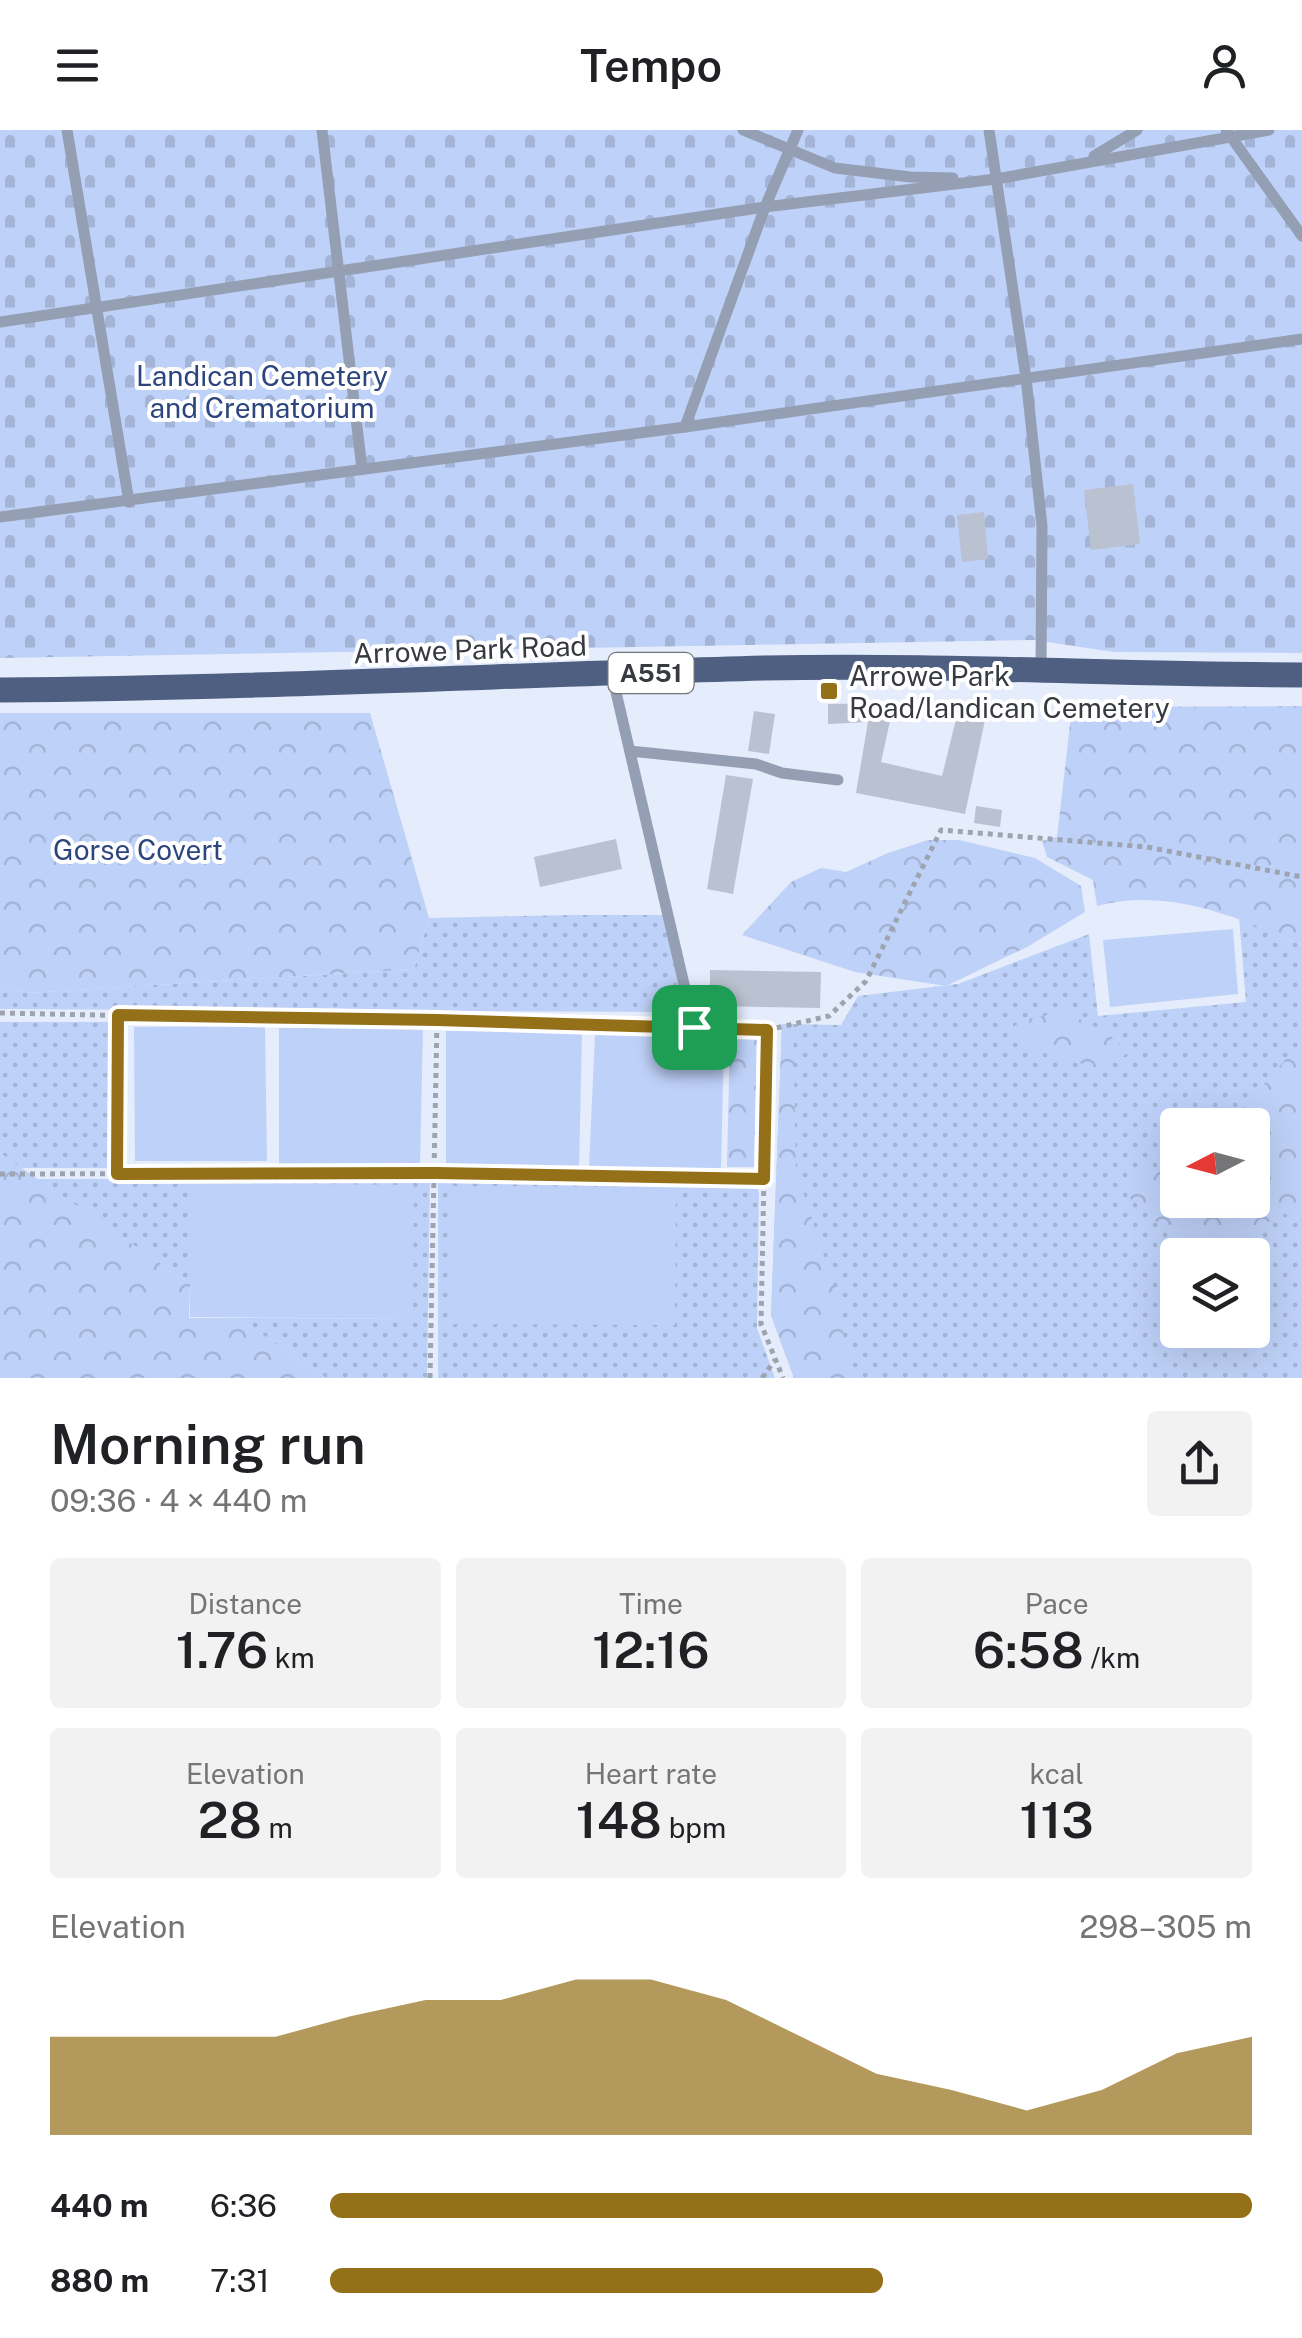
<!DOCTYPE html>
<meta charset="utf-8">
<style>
body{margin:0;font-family:"Public Sans",sans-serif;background:#f2f2f2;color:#202124;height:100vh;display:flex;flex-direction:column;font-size:38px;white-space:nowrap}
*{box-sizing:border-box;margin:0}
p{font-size:32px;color:#757577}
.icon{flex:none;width:55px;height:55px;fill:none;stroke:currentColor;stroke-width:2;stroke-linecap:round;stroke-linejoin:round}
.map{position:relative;height:1248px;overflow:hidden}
.panel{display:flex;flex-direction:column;background:#fff;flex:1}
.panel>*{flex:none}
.needle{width:65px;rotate:264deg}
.controls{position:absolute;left:1160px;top:978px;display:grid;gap:20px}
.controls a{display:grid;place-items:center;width:110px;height:110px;border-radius:10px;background:#fff;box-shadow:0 10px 40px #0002;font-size:50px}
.pin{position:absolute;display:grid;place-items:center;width:85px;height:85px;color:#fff;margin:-42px;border-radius:20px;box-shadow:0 5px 15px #0006}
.round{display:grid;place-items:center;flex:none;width:105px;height:105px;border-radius:10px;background:#f2f2f2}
.summary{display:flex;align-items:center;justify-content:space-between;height:170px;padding:0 50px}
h1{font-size:55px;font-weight:600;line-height:75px}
.metrics{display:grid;grid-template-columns:repeat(3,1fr);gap:15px;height:170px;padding:10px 50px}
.metrics div{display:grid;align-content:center;border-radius:10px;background:#f2f2f2;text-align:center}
.metrics b{font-size:50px;font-weight:600}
.metrics small{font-size:28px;font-weight:400}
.metrics p{font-size:28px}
.chart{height:280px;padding:20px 50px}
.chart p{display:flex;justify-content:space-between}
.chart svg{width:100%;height:180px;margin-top:10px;fill:#947018;opacity:.7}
ul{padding:0 50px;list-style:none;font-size:32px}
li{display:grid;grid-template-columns:160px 120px 1fr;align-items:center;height:75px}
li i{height:25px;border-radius:12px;background:#947018}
header{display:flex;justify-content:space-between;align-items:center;height:130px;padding:0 50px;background:#fff;font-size:45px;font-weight:600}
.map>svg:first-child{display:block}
.grass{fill:url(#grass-dots);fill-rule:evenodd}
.forest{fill:url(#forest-crowns)}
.cemetery{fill:url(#cemetery-stones)}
.garden{fill:#bed1f8}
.building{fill:#bac1d0}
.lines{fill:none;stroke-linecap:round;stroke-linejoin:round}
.path{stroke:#9ea4af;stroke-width:5;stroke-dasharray:5 5;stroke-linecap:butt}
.service{stroke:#959fb3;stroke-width:11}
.primary{stroke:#4f5f81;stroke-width:25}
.route-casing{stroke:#fff;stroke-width:20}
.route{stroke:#947018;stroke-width:12}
.poi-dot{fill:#947018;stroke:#fff;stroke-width:4}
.labels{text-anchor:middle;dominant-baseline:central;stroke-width:8;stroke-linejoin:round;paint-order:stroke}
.shield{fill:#fff;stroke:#737579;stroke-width:2.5}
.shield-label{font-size:25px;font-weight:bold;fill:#373a40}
.park-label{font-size:28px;fill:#2d457d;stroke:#fff}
.street-label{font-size:28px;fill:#373a40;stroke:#fff}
.poi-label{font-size:28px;fill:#373a40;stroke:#fff;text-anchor:start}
</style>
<header><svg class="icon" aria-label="menu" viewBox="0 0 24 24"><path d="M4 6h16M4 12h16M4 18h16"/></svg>Tempo<svg class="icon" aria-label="person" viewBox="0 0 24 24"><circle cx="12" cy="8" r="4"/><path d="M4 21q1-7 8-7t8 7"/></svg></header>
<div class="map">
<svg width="1302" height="1248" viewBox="0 0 1302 1248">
<defs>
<pattern id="grass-dots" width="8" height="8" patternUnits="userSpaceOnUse" patternTransform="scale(2.5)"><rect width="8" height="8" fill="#bed1f8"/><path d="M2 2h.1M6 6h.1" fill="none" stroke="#a4b4d6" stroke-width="1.8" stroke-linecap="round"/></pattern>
<pattern id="forest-crowns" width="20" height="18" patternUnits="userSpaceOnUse" patternTransform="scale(2.5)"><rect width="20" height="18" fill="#bed1f8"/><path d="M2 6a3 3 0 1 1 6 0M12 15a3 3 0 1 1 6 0" fill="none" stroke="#a4b4d6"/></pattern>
<pattern id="cemetery-stones" width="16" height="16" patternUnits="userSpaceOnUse" patternTransform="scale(2.5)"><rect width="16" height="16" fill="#bed1f8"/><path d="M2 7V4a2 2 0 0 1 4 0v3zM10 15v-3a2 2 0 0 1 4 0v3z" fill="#a4b4d6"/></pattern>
</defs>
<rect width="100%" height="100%" fill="#e5ecfc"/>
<g class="grass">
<path d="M573,785h90c8,30 24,67 11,97l-674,-3v-26l27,10 387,-24 15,-51z"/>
<path d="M1239,787l63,28v433h-508l-23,-63 11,-291 59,1 17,-29 100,-12 131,-50 9,82 148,-14zM1178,995h74v75h-74zM1178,1125h74v75h-74z"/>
<path d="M0,892h111l3,146h-93l-21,-15z"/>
<path d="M37,1049h393l-3,199h-101l-88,-60 175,1 -222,-136 -1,101z"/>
<path d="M438,1050l316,3 5,9 -2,136 18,50h-337z"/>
</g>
<g class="forest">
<path d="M1302,576v239c-64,-28 -135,-58 -205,-39l-4,-26 -46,-23 -5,-16 15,-4 15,-130z"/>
<path d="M0,583h370l59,205 -15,51 -387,24 -27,-10z"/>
<path d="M928,710h31l76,18 46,28 4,26 -58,35 -81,39 -91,-14 -113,-37 49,-53 30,-14 25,4 42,-19z"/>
<path d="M1065,882l39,19 25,21 -24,16c-39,-7 -67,-11 -96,-39l18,-10z"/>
<path d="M782,894h11l3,147 39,118 17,89h-58l-23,-63z"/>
<path d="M730,908l27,1 -3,128h-27z"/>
<path d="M1302,920v165l-25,-1 -43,41h-41l-64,-58 -2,-24 50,-9 1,36h74v-75h-24l57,-65z"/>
<path d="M0,1023l190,131 -1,34h49l88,60h-326z"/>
</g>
<path class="cemetery" d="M0,0h1302v523l-188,-1 -80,-12 -1034,18z"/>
<g class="garden">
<path d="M1233,799l5,65 -128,13 -7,-67z"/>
<path d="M265,896l2,135h-132l-1,-134z"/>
<path d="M423,896l-3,140 -141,-1v-137z"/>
<path d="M446,901l136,1 -3,136 -133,-3z"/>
<path d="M595,905l129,3 -3,130 -132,-1z"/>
<path d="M190,1053l224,2 -1,134 -223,-2z"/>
<path d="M449,1056l227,1 -1,138 -227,-1z"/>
</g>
<g class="building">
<path d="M1133,354l7,60 -49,6 -7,-60z"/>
<path d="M984,382l4,47 -26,3 -5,-47z"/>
<path d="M894,573l-13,59 61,14 18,-73 28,3 -23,108 -109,-21 12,-71 -40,2v-20z"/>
<path d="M754,581l21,3 -6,40 -21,-3z"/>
<path d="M726,645l27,4 -20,115 -26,-5z"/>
<path d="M976,676l26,4 -2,17 -26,-4z"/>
<path d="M616,709l6,30 -82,18 -6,-30z"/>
<path d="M710,840l111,2 -1,36 -110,-2z"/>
</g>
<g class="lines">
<g class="path">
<path d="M0,883l677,14"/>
<path d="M708,898l59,2 -6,294 22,54"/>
<path d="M767,900l62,-14 37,-35 75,-151 206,17 155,30"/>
<path d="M0,1044l436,-1 328,6"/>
<path d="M117,1044l1,-159"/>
<path d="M430,1248l7,-358"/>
<path d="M762,1248l13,-18"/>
</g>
<g class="service">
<path d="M67,0l62,372"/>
<path d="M322,0l40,339"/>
<path d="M743,0l92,38 75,9 43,1"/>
<path d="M989,0l37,248 16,148 -1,145"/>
<path d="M1226,0l76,106"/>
<path d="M1094,26l43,-26"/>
<path d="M0,192l765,-115 231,-28 273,-49"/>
<path d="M685,297l80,-220 33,-77"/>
<path d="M0,387l685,-90 617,-88"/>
<path d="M612,545l82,352"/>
<path d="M630,621l126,13 26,9 56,7"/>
</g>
<path class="primary" d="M0,560c255,-2 509,-15 764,-22 180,-4 359,7 538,7"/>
</g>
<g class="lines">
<defs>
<path id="route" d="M118,885l319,5 330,10 -3,149 -328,-6 -319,1z"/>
</defs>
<use href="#route" class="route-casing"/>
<use href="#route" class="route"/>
</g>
<rect class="poi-dot" x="819" y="551" width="20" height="20" rx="5"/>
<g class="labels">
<rect class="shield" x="608.5" y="523" width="85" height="40" rx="8"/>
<g class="shield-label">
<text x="651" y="543">A551</text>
</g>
<g class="park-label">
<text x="262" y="245">Landican Cemetery<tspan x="262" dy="32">and Crematorium</tspan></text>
<text x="138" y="719">Gorse Covert</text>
</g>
<g class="street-label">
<text transform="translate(470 519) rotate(-2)">Arrowe Park Road</text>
</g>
<g class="poi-label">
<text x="849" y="545">Arrowe Park<tspan x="849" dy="32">Road/landican Cemetery</tspan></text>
</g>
</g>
</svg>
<div class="controls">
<a><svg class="needle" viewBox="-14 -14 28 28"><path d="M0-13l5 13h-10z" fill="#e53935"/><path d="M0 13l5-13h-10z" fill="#757577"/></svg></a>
<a><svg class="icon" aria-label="layers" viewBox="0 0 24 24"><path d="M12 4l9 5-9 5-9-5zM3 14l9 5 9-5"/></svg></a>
</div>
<div class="pin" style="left:694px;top:897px;background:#1e9e55"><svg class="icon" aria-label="arrive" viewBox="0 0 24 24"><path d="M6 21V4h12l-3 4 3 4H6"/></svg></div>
</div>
<section class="panel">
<div class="summary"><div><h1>Morning run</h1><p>09:36 · 4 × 440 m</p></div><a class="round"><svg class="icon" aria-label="share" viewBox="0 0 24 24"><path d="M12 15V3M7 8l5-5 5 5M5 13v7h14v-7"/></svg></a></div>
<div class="metrics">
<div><p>Distance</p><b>1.76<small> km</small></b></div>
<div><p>Time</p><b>12:16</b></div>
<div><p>Pace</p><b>6:58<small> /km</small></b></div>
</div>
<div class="metrics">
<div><p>Elevation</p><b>28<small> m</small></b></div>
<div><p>Heart rate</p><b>148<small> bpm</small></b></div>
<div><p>kcal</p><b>113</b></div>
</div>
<div class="chart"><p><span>Elevation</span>298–305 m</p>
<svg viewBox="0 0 160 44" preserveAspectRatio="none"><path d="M0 44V20L10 20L20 20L30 20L40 15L50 11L60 11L70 6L80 6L90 11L100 20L110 29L120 33L130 38L140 33L150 24L160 20V44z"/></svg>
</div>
<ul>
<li><b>440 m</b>6:36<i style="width:100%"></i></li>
<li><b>880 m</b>7:31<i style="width:60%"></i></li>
</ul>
</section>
